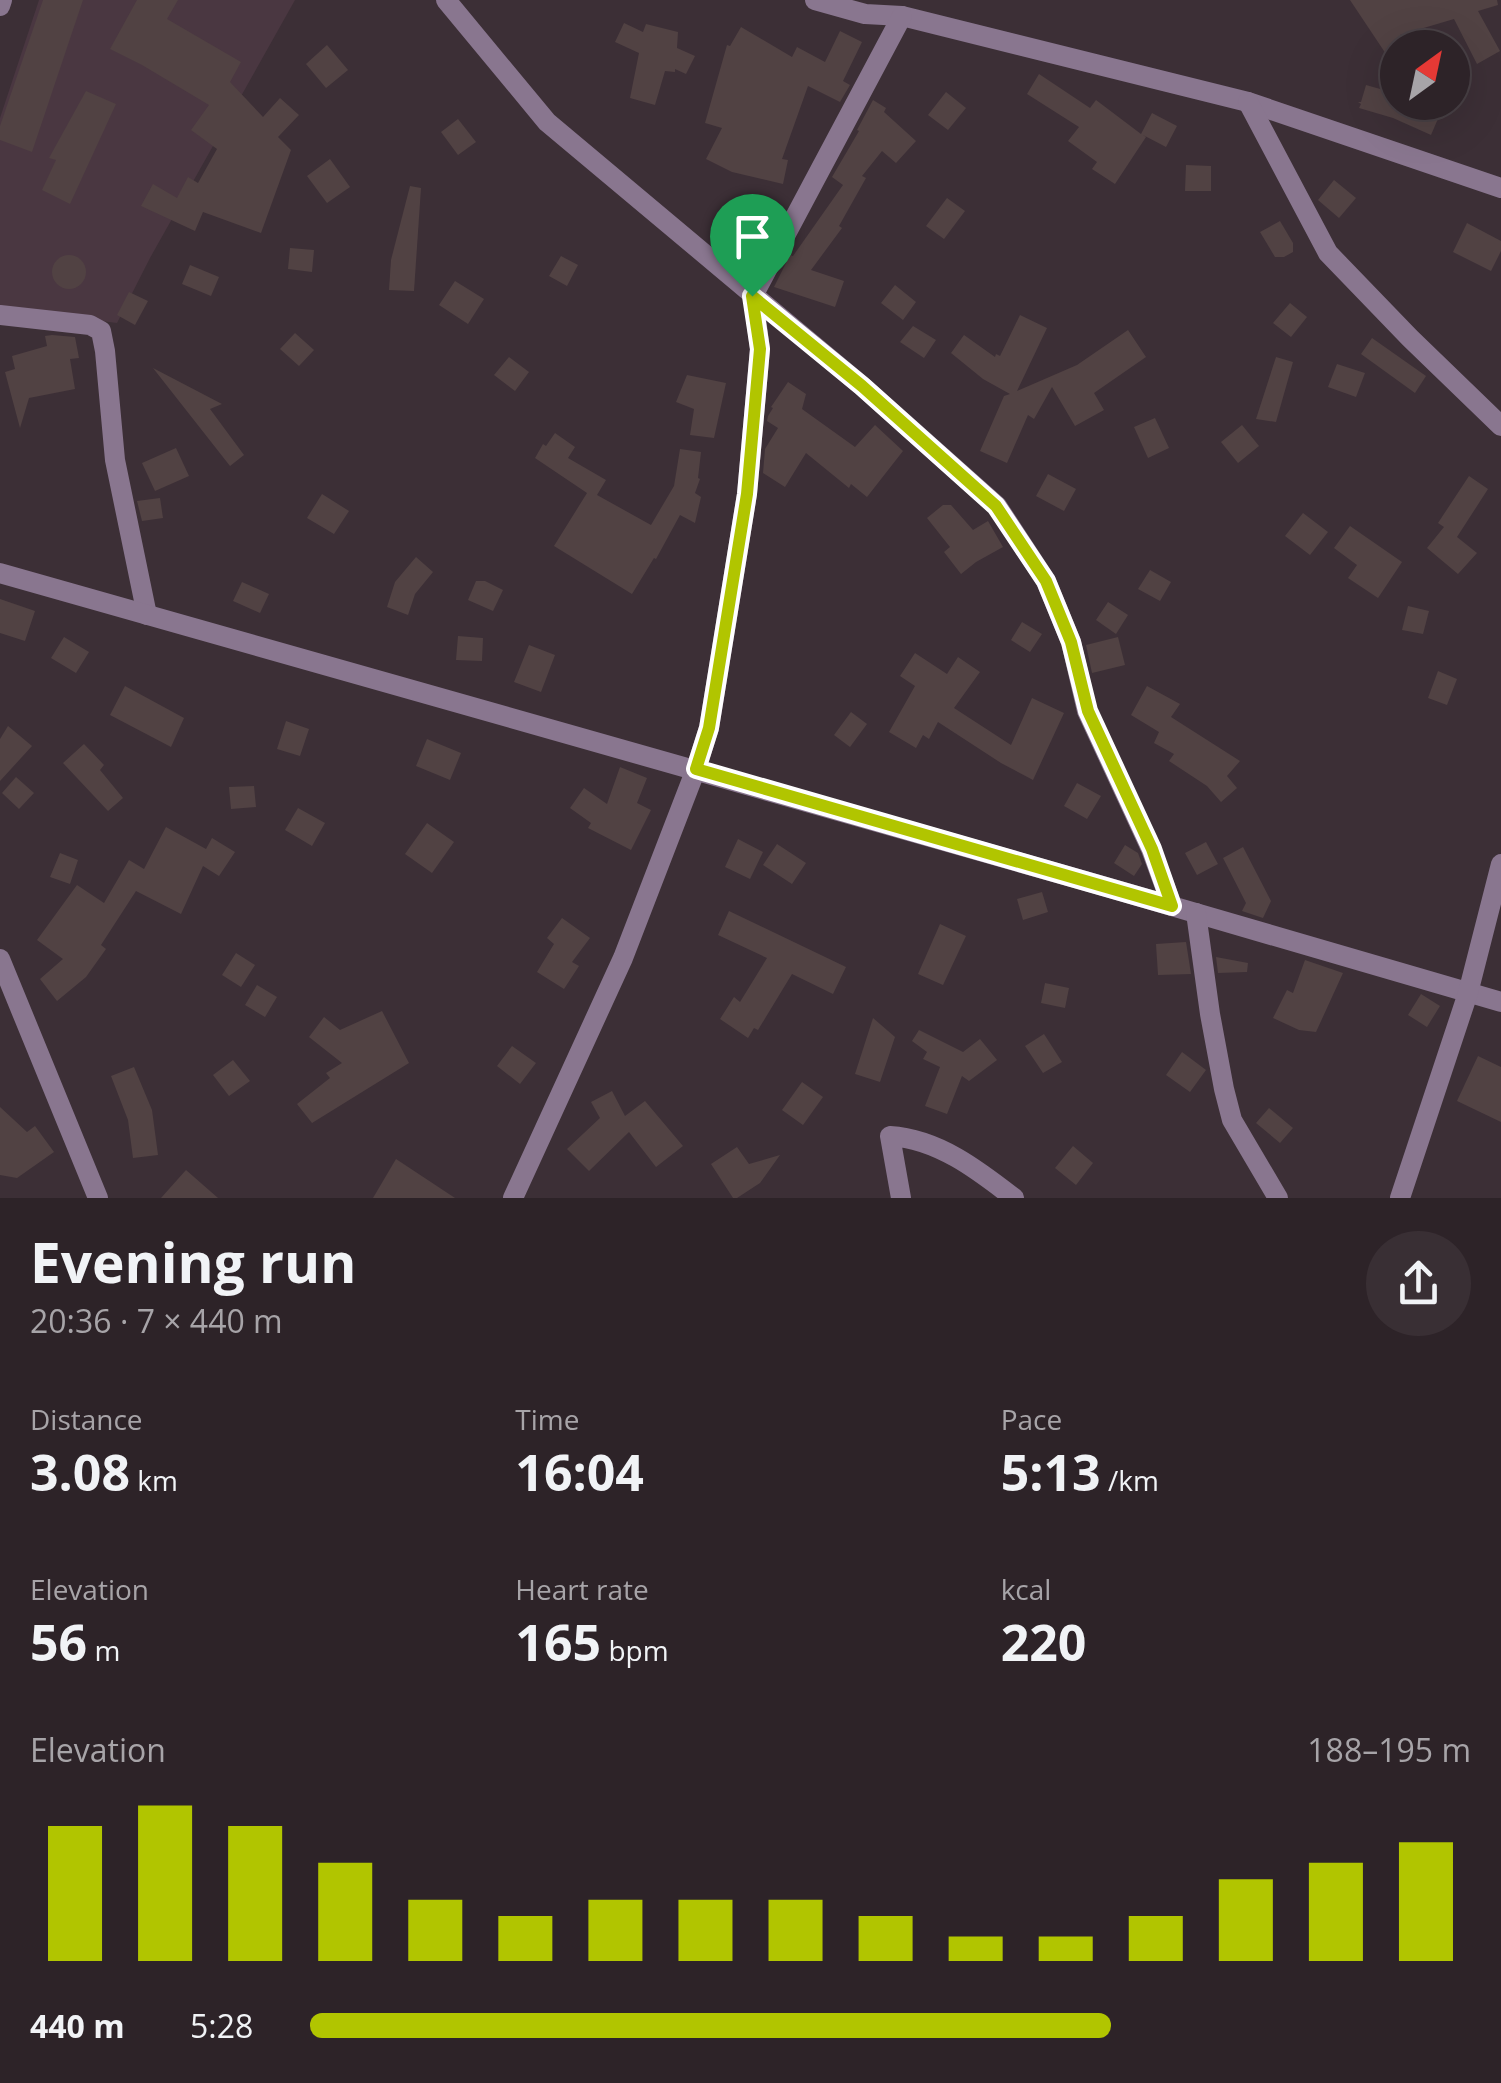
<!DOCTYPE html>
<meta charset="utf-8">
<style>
body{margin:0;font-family:"Open Sans",sans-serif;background:#392f34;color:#f1f3f6;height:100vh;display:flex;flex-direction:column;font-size:38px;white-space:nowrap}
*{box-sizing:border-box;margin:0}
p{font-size:32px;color:#a7a4a8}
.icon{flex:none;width:55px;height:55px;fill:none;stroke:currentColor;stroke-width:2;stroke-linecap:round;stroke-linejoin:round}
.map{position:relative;height:1198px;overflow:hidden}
.sheet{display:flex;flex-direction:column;background:#2d2328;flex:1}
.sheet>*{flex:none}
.needle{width:65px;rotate:33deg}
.fabs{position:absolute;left:1380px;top:30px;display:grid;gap:20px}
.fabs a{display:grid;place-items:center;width:90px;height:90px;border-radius:50%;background:#2d2328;box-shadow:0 10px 40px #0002,0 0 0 2px #484045;font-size:50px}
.pin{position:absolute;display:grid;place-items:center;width:85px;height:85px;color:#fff;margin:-102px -42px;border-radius:50% 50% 50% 0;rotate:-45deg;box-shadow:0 0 10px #0007}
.pin .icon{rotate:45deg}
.round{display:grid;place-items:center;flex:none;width:105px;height:105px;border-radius:52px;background:#392f34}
.summary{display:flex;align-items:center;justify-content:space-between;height:170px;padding:0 30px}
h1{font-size:55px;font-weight:700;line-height:75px}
.stats{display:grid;grid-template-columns:repeat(3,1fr);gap:15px;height:170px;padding:10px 30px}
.stats div{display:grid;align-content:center}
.stats b{font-size:50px;font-weight:700}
.stats small{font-size:28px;font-weight:400}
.stats p{font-size:28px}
.chart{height:280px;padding:20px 30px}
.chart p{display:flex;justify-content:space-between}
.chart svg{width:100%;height:180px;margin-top:10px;stroke:#b1c500;stroke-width:6}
ul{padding:0 30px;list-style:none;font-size:32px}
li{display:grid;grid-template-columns:160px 120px 1fr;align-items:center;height:75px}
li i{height:25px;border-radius:12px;background:#b1c500}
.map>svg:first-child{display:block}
.built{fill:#4a3741}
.building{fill:#514243}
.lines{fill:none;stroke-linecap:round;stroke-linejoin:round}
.minor{stroke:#89768f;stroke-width:20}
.route-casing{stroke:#fff;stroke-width:20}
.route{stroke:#b1c500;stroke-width:12}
</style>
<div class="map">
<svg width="1501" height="1198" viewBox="0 0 1501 1198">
<rect width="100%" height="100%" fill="#3c2f36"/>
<path class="built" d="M39,0h256l-145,258 -33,65 -117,-15v-190z"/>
<g class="building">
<path d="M43,0h40l-51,152 -32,-12v-14z"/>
<path d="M137,0h41l-11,19 74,43 -11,20 33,35 17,-19 19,17 -21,22 13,13 -30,83 -58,-21 -8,19 -54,-25 12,-22 24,14 11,-21 10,6 19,-34 -26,-19 18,-25 -67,-40 -32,-16z"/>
<path d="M1350,0h147l1,5 -20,6 22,40 -23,13 -23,-45 -54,16 9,13h-11v24z"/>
<path d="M624,23l19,9 3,-8 32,8 -1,16 18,8 -9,18 -11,-5v3l-10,-1 -10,34 -25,-7 9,-45 -24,-11z"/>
<path d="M741,27l51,30 5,-10 28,15 15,-31 22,11 -19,39 7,4 -10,17 -32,-16 -26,73 6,1 -5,24 -51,-12 -26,-13 16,-31 -17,-5 22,-78 3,1z"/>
<path d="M327,45l21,25 -22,18 -20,-24z"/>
<path d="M1039,74l51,34 6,-8 45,34 11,-21 25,13 -11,21 -23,-12 3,2 -31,47 -23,-15 5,-7 -29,-21 11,-14 -52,-33z"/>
<path d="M1366,85l32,9v8h30l15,5 -12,28 -38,-17 -34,-10 2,-4 -3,-2h3z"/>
<path d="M86,91l30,13 -46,100 -28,-14 14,-30 -7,-2z"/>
<path d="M946,92l20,16 -18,22 -20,-15z"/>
<path d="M873,100l13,8 -2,4 32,29 -20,22 -14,-12 -20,25 4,2 -27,48 3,2 -31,42 33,11 -9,26 -61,-20 16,-32 3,1 50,-71 -11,-8 27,-46 -2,-1z"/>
<path d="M458,119l18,23 -18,13 -17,-23z"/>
<path d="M330,159l20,28 -23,16 -20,-27z"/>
<path d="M1186,165l25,1v25h-26z"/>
<path d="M1334,180l22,18 -17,20 -21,-18z"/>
<path d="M410,186l11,2 -7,103 -25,-1 2,-30z"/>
<path d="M947,198l18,13 -21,28 -18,-13z"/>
<path d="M1280,221l13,22v9l-9,5h-9l-15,-25z"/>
<path d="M1467,223l34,18v10l-10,20 -38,-19z"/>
<path d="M290,248l24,2 -2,22 -24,-3z"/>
<circle cx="69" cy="272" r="17"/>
<path d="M561,256l17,9 -11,21 -18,-10z"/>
<path d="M190,265l29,12 -8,19 -29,-12z"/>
<path d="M455,281l29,18 -16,25 -29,-19z"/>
<path d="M895,285l21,17 -13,18 -22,-17z"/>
<path d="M129,292l19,9 -13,24 -18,-10z"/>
<path d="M1290,303l17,14 -16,20 -18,-14z"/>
<path d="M1020,315l27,13 -30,63 60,-26 51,-35 18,27 -52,36 10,17 -29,16 -23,-39 -18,32 -6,-4 -21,48 -27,-12 24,-55 6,-2 -27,-15 -32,-26 13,-18 31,22 1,-3 4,2z"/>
<path d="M913,326l23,14 -12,18 -24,-16z"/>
<path d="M295,333l19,17 -15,16 -19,-17z"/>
<path d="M52,335l23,2 4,21 -9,1 5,30 -46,9 -9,30 -15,-56 10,-3 -3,-13 35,-10 -2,-10z"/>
<path d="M1372,338l54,38 -11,17 -54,-39z"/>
<path d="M509,357l20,15 -14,19 -21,-16z"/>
<path d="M1276,357l17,5 -17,60 -20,-3z"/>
<path d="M1337,364l28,9 -9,24 -28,-10z"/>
<path d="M153,368l69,36 -12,5 34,46 -14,11z"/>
<path d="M687,375l39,8 -12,55 -24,-3 4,-26 -18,-7z"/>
<path d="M788,382l18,12 -4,15 53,38 20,-22 28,26 -36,46 -16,-13 -2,4 -43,-35 -21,34 -22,-14 2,-24 13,-21 -11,-7 1,-5 5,-8 -2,-1z"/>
<path d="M1155,418l14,30 -21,10 -14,-31z"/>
<path d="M1242,425l17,21 -21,17 -17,-21z"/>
<path d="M555,433l20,14 -7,11 38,22 -9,15 54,30 23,-39 6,-37 21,3 -3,26 2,1 -5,14 6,4 -6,26 -15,-8 -24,44 -2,-1 -22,36 -78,-48 33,-53 -52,-35 8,-14 3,2z"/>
<path d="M176,448l13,28 -34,15 -13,-28z"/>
<path d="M1048,474l28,15 -12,22 -28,-15z"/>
<path d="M1469,476l19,13 -31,48 20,16 -19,21 -31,-26 17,-21 -6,-4z"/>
<path d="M322,494l27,17 -15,23 -27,-16z"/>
<path d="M160,498l3,20 -21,3 -5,-20z"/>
<path d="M943,505h8l22,25 15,-9 15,26 -27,15 -15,12 -17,-22 6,-5 -23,-29z"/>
<path d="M1303,513l25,19 -18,23 -25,-19z"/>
<path d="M1350,526l52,36 -24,36 -30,-20 9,-13 -23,-17z"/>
<path d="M416,557l17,15 -18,22 -7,21 -21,-8 8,-25z"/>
<path d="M1150,570l21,12 -11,19 -22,-12z"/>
<path d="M476,581h9l18,9 -10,21 -25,-11z"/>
<path d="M242,582l27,12 -9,19 -27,-12z"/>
<path d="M0,599l35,12 -10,30 -25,-8z"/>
<path d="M1108,602l20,13 -12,19 -20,-14z"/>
<path d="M1408,606l21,5 -6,23 -21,-4z"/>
<path d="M1022,622l20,12 -12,18 -19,-12z"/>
<path d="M458,636l25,2 -1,23 -26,-1z"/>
<path d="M64,637l25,15 -13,21 -25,-15z"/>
<path d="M1118,637l7,28 -33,8 -6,-28z"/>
<path d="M529,645l26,10 -14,37 -27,-10z"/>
<path d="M915,653l32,21 11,-17 22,15 -26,36 57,37 21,-47 32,15 -31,67 -32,-17 -63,-41 -9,17 -6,-4 -7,13 -27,-16 26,-46 -15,-10z"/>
<path d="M1438,671l19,8 -10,26 -19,-7z"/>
<path d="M125,686l59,32 -13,29 -61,-32z"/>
<path d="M1147,686l33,18 -9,13 69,44 -13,15 10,12 -16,14 -14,-16 -38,-25 5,-7 -20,-11 5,-11 -28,-17z"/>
<path d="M851,712l16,12 -17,23 -16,-12z"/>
<path d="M286,721l23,8 -9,27 -23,-7z"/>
<path d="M8,726l24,20 -32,35v-42z"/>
<path d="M427,739l34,14 -11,27 -34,-14z"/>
<path d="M84,744l20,21 -4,5 23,28 -15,13 -45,-48z"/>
<path d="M620,767l27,11 -10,25 14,7 -20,40 -43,-22 3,-5 -21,-15 14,-20 23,16z"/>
<path d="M16,777l18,16 -15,16 -17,-16z"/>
<path d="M1077,783l24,13 -14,23 -23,-13z"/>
<path d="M254,786l2,21 -25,2 -2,-22z"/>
<path d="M298,808l27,15 -13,23 -27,-16z"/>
<path d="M427,823l27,19 -22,31 -27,-19z"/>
<path d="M166,827l40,22 6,-11 23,14 -16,24 -16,-10 -22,48 -45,-23 -35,54 5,4 -20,28 -29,24 -17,-22 23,-20 -26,-19 40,-55 27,18 25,-43 15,9z"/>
<path d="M738,839l25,13 -13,27 -25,-12z"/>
<path d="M1206,842l12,22 -21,11 -12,-22z"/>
<path d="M777,844l29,19 -14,21 -29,-19z"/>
<path d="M1125,845l13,8 4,11 -8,12 -20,-13z"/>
<path d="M1243,847l28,54 -8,17 -21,-7 4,-8 -23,-45z"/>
<path d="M60,853l18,7 -8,24 -20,-7z"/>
<path d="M1042,892l6,20 -25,8 -6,-21z"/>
<path d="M729,911l117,56 -13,27 -41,-20 -34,56 -4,-2 -6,10 -28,-19 14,-22 6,5 27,-44 -49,-23z"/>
<path d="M562,918l28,20 -18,24 7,4 -15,23 -27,-17 17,-28 -7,-6z"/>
<path d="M940,924l26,12 -23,49 -25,-11z"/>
<path d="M1186,942l5,32 -33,1 -2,-31z"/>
<path d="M236,953l19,12 -14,22 -19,-12z"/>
<path d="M1216,957l32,6 -1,9 -29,1z"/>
<path d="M1305,960l38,13 -27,59 -17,-2 -26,-12 14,-28 6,3z"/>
<path d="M1045,983l24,5 -4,20 -24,-5z"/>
<path d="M257,985l20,12 -12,20 -20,-12z"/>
<path d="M1421,994l19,12 -13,21 -19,-12z"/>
<path d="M382,1011l27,52 -97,60 -15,-19 33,-26 -4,-5 16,-10 -33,-26 15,-20 16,13z"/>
<path d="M873,1018l22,19 -15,45 -25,-8z"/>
<path d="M919,1030l44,22 17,-13 17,21 -28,21 -7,-5 -15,38 -22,-8 15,-39 -17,-8 4,-7 -15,-11z"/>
<path d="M1044,1034l18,28 -19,11 -18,-27z"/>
<path d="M512,1046l24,17 -16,21 -23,-18z"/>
<path d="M1182,1052l24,18 -16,22 -24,-17z"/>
<path d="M1478,1056l23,11v55l-44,-21z"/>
<path d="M233,1060l17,21 -21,15 -16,-21z"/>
<path d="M134,1067l18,43 6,45 -25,3 -5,-38 -17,-44z"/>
<path d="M802,1082l21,15 -20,28 -21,-15z"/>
<path d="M612,1091l13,25 20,-15 38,45 -27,21 -27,-35 -40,39 -22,-22 33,-31 -9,-16z"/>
<path d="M0,1107l27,25 8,-6 19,26 -37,26 -17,-3z"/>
<path d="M1269,1108l24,20 -13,15 -24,-20z"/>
<path d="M1073,1146l20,17 -17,22 -21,-17z"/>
<path d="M737,1147l12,17 31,-9 -20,28 -23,15h-4l-22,-34z"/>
<path d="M396,1159l59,39h-82z"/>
<path d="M186,1170l32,28h-57z"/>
</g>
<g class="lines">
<g class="minor">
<path d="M446,0l101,122 315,264 135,120 49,75 25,61 16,69 64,138 21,57"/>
<path d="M815,0l50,14 37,2 346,86 253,86"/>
<path d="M0,6l2,-6"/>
<path d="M1248,102l80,151 82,85 91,88"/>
<path d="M0,315l90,10 11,6 4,20 10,109 32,155"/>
<path d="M0,573l1103,313 398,116"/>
<path d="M1196,913l14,101 14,75 8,31 46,78"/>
<path d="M0,959l98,239"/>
<path d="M513,1198l110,-240 73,-189 13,-41 38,-234 13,-145 -7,-53 149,-280"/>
<path d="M901,1198l-11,-62c48,3 88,34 124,62"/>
<path d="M1400,1198l68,-205 33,-129"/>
</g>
</g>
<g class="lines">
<defs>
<path id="route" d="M752,296l110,90 134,120 50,75 25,61 17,69 64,138 20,57 -476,-137 13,-41 38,-234 13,-145z"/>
</defs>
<use href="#route" class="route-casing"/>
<use href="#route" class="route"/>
</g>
</svg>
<div class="fabs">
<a><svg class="needle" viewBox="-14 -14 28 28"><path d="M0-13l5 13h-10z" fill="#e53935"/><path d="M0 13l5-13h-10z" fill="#a7a4a8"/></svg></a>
</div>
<div class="pin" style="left:752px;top:296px;background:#1e9e55"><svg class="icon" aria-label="arrive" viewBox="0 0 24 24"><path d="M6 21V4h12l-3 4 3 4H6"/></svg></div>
</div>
<section class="sheet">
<div class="summary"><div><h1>Evening run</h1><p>20:36 · 7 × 440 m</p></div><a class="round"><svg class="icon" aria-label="share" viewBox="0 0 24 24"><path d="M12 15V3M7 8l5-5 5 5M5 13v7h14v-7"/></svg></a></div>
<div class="stats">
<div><p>Distance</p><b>3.08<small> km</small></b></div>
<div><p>Time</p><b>16:04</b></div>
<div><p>Pace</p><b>5:13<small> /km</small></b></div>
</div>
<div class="stats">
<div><p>Elevation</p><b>56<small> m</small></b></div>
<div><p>Heart rate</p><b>165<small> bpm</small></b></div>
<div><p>kcal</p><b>220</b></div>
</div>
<div class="chart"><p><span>Elevation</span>188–195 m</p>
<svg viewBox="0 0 160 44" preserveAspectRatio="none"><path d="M5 44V11M15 44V6M25 44V11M35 44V20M45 44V29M55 44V33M65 44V29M75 44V29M85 44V29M95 44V33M105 44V38M115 44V38M125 44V33M135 44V24M145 44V20M155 44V15"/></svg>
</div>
<ul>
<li><b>440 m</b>5:28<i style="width:69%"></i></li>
</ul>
</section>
